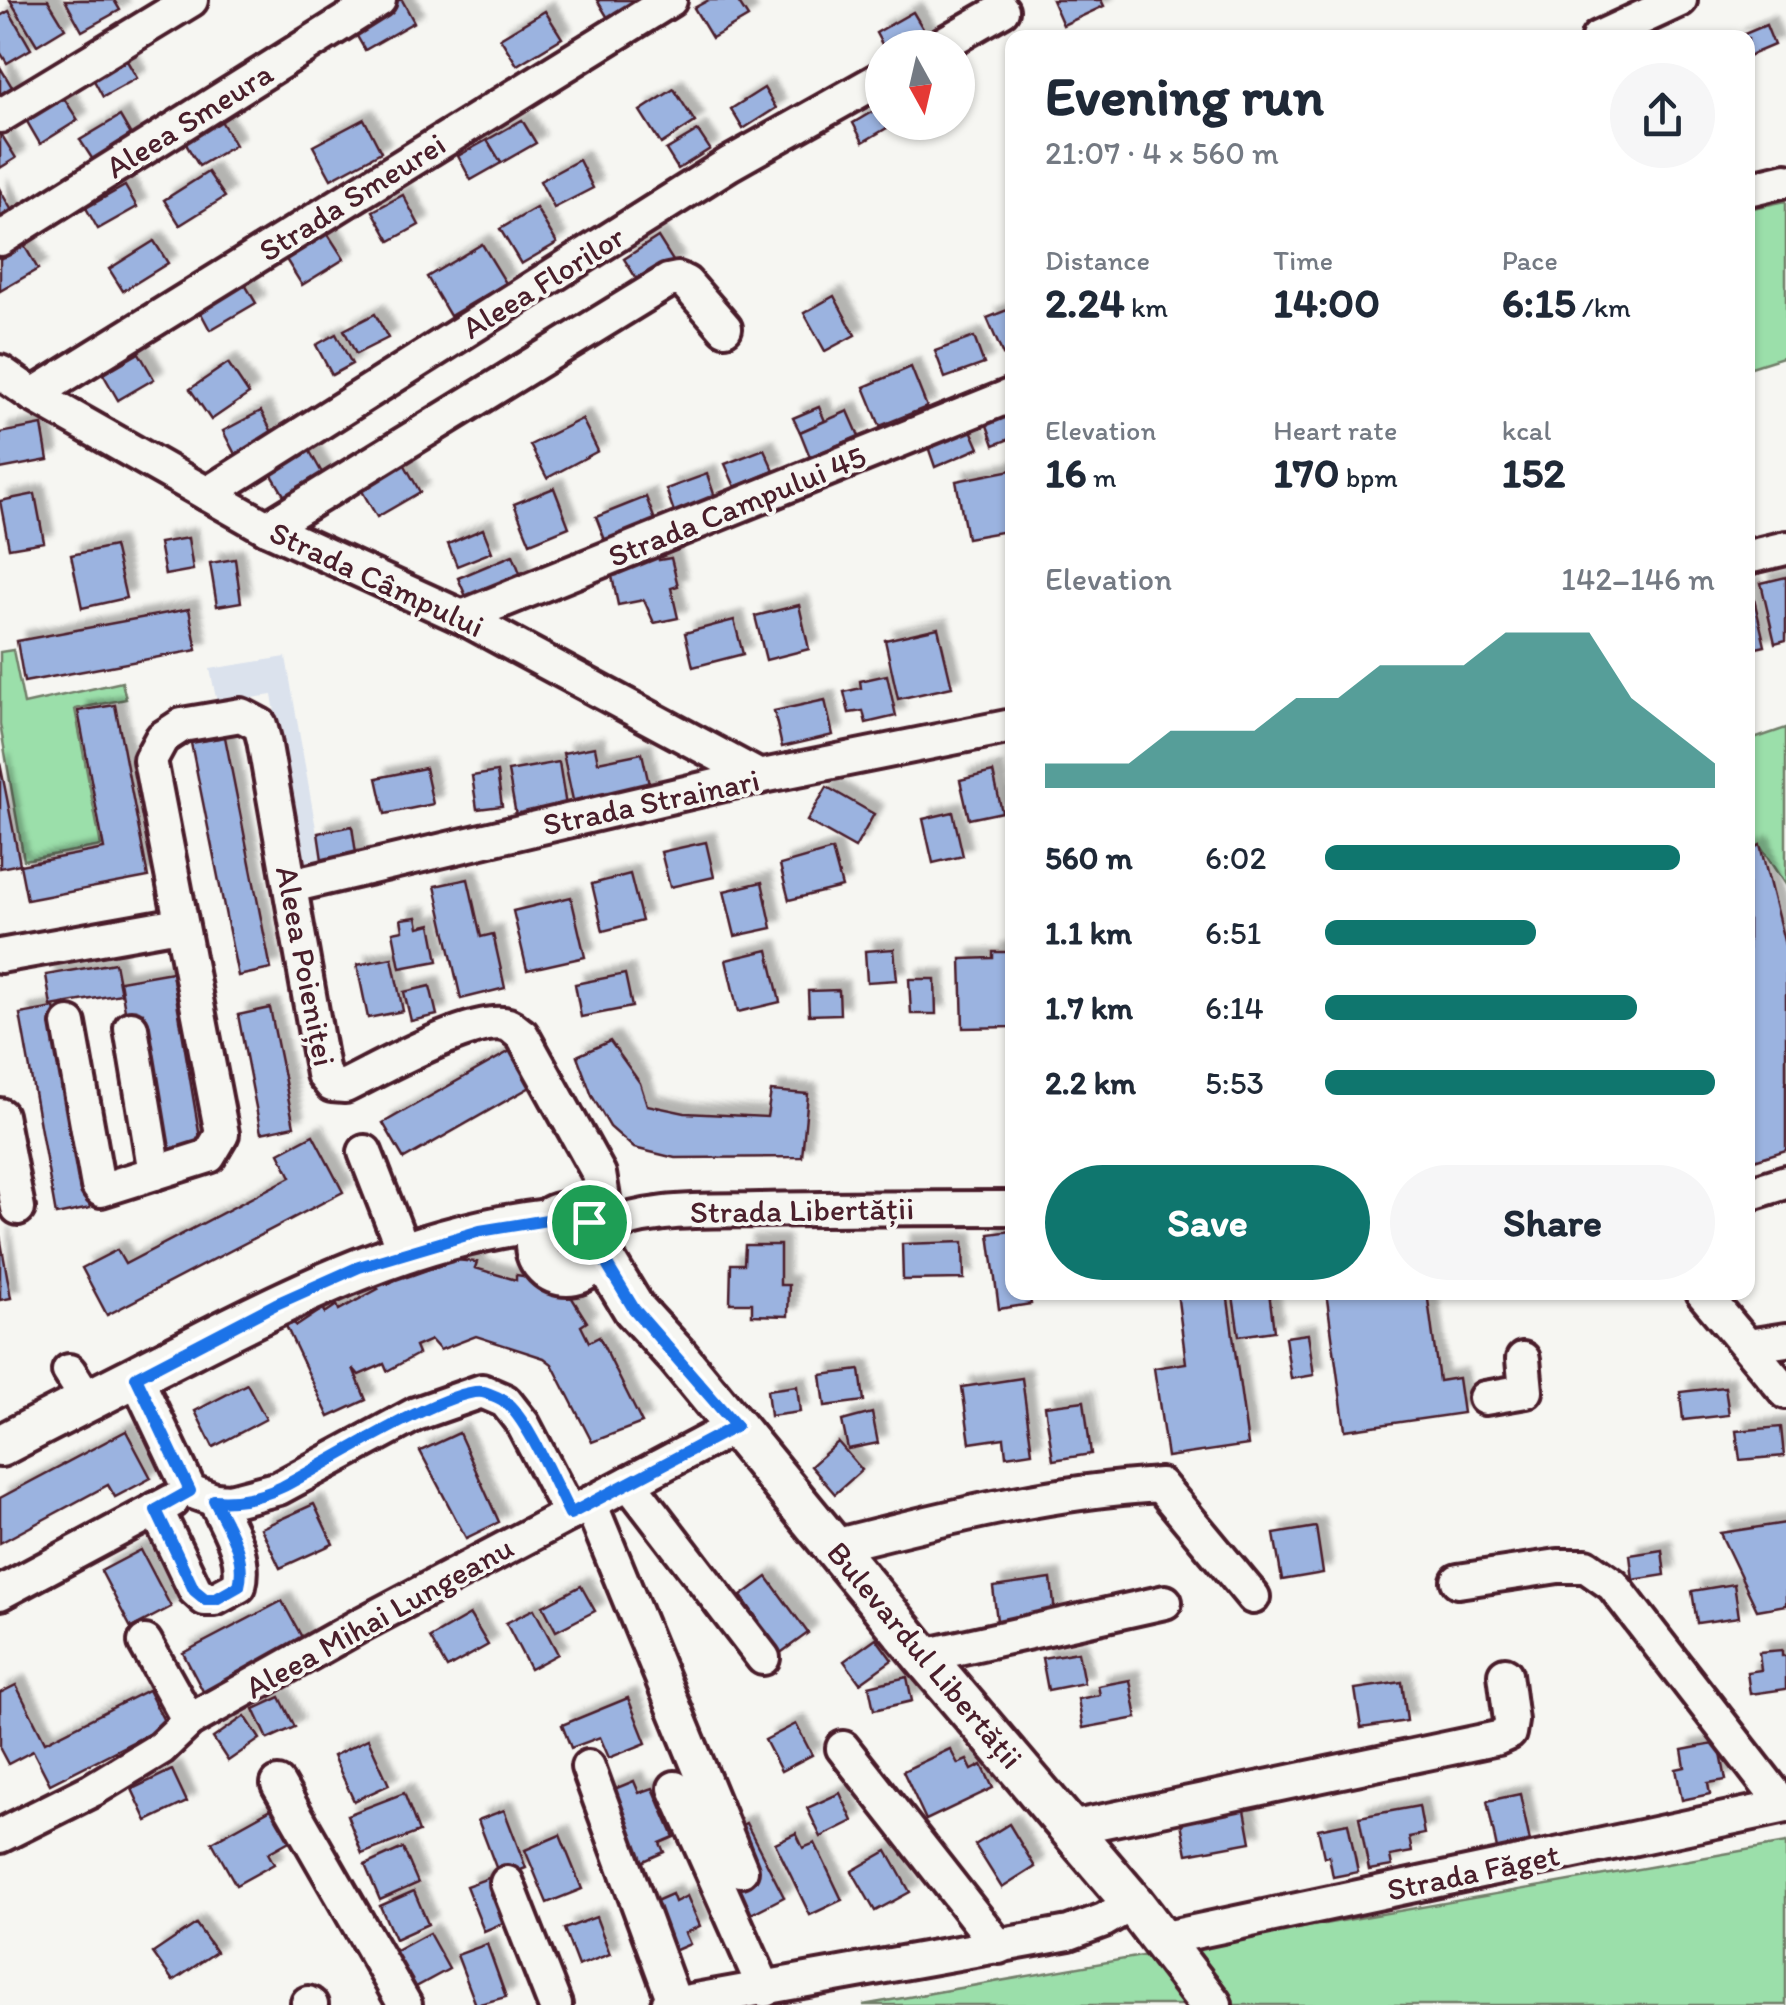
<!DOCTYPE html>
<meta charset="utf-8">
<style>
body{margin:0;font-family:Itim,sans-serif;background:#f6f6f7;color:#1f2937;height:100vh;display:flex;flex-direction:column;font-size:38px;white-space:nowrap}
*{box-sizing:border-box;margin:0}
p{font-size:32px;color:#747a83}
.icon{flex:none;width:55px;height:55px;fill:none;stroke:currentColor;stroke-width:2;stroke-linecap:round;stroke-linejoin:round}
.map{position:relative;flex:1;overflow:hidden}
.drawer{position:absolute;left:1005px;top:30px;width:750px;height:1270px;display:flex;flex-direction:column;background:#fff;border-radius:20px;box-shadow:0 2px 8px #0004}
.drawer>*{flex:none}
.needle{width:65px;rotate:172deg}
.controls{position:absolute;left:865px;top:30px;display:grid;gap:20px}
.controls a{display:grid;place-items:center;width:110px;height:110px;border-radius:50%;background:#fff;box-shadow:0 2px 8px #0004;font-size:50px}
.pin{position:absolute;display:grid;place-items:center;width:85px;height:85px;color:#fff;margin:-42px;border:5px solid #fff;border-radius:50%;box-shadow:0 2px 10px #0007}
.round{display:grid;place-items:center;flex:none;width:105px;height:105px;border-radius:52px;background:#f6f6f7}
.overview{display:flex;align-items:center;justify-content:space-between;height:170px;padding:0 40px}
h1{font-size:55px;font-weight:800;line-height:75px}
.figures{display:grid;grid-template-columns:repeat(3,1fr);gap:15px;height:170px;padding:10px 40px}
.figures div{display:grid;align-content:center}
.figures b{font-size:42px;font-weight:800}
.figures small{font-size:28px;font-weight:400}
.figures p{font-size:28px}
.chart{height:280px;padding:20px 40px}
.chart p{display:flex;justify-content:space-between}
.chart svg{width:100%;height:180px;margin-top:10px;fill:#0f766e;opacity:.7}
.button{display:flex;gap:20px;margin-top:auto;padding:20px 40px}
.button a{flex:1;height:115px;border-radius:60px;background:#0f766e;color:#fff;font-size:40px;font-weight:800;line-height:115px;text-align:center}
.button a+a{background:#f6f6f7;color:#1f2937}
ul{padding:0 40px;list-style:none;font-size:32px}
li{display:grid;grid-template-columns:160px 120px 1fr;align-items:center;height:75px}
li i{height:25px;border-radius:12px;background:#0f766e}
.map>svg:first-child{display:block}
.built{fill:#dbe2ed}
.green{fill:#9bdfaa;stroke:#727f6a;stroke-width:2.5}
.building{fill:#9bb3e0;stroke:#4a1f2b;stroke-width:2.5;filter:url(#shadow)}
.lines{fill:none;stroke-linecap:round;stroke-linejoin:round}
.minor-casing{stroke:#4a1f2b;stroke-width:40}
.major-casing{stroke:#4a1f2b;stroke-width:48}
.minor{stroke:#f6f6f2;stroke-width:32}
.major{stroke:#f6f6f2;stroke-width:40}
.route-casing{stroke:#fff;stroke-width:20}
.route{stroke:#1a73e8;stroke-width:12}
.labels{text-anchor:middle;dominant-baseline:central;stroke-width:8;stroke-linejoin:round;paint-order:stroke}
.street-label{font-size:32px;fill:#4a1f2b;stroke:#f6f6f2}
</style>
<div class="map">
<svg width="1786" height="2005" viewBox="0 0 1786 2005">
<defs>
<filter id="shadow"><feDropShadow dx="9" dy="-9" stdDeviation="2.5" flood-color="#0004"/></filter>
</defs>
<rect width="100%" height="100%" fill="#f6f6f2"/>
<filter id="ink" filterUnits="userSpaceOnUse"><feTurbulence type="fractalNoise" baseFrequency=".01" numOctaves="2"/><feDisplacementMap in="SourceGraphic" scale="20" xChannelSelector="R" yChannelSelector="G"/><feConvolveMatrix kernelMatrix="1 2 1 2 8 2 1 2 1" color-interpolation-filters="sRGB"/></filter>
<g filter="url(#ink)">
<path class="built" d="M286,657l39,223 -20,3 -33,-188 -55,8 -7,-34z"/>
<g class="green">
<path d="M1786,201v155l-38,12v-159z"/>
<path d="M13,650l11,54 98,-22 4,17 -51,10 26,137 -77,14 -24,-136v-72z"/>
<path d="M1786,728v158l-26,-40 -12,5v-110z"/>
<path d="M1786,1843v162h-923z"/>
</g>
<g class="building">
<path d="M10,0h38l17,28 -28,17z"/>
<path d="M65,0h49l6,10 -38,21z"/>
<path d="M393,0h9l12,22 -49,28 -15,-26z"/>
<path d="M597,0h37l4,7 -27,16z"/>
<path d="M709,0h28l11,17 -36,21 -18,-30z"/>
<path d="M1052,0h49l3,6 -41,19z"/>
<path d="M9,11l22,38 -24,14 -7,-11v-36z"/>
<path d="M545,11l17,27 -45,27 -17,-27z"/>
<path d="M913,12l15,25 -19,11h-25l-8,-15z"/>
<path d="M1766,25l8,20 -26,11v-18h-13z"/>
<path d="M123,54l14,24 -34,19 -13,-24z"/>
<path d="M0,67l18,30 -18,11z"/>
<path d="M764,88l12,20 -33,21 -12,-20z"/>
<path d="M674,89l21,33 -34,22 -21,-33z"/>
<path d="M63,97l15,23 -38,24 -14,-24z"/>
<path d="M882,106v16h15l-34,20 -10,-19z"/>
<path d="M120,116l14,24 -39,23 -15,-23z"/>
<path d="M220,119l15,26 -36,21 -15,-25z"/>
<path d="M364,119l17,33 -50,27 -18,-33z"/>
<path d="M522,120l14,23 -35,20 -14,-23z"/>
<path d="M698,131l12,18 -32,20 -12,-19z"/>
<path d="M1,134l15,24 -16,10v-33z"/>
<path d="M487,140l14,23 -30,17 -13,-24z"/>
<path d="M579,160l14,28 -39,20 -14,-27z"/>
<path d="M208,172l17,25 -45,28 -16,-25z"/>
<path d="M125,186l12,21 -39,22 -12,-21z"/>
<path d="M0,190l15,26 -15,9z"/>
<path d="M403,195l16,30 -29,16 -17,-30z"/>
<path d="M536,208l21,35 -36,21 -21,-35z"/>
<path d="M324,228l20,31 -42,26 -20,-32z"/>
<path d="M658,237l17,27 -34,22 -17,-27z"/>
<path d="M154,241l14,22 -45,28 -14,-22z"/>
<path d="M482,244l24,39 -56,33 -23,-39z"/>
<path d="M24,245l14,24 -38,22v-32z"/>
<path d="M240,276l16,27 -46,27 -15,-28z"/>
<path d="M834,296l21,39 -30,16 -21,-38z"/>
<path d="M1012,308v43l-9,4 -16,-37z"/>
<path d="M375,314l13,24 -32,16 -12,-24z"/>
<path d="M336,334l16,30 -20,11 -16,-30z"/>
<path d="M974,337l10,27 -39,14 -10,-27z"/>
<path d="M139,353l15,26 -36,21 -15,-26z"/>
<path d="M228,363l21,31 -38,26 -21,-31z"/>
<path d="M911,367l16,40 -47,19 -16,-39z"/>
<path d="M1012,403v35l-18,7 -11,-31z"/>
<path d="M819,407l6,14 -25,11 -7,-14z"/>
<path d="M261,411l15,29 -38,20 -15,-29z"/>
<path d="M848,411l11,25 -49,21 -10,-25z"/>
<path d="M582,419l16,32 -51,27 -17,-33z"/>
<path d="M967,421l12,27 -44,19 -10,-29z"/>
<path d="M42,425l6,35 -48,9v-36z"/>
<path d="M308,448l18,32 -38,22 -19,-32z"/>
<path d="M764,449l10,22 -39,16 -10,-23z"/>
<path d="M402,460l18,32 -43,25 -19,-33z"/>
<path d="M1012,470v60l-45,8 -11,-57z"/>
<path d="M707,474l8,23 -41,15 -8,-23z"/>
<path d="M554,488l15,39 -39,16 -16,-39z"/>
<path d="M35,494l9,48 -35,6 -9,-47z"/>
<path d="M646,497l9,23 -50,20 -9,-23z"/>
<path d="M483,529l9,23 -35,14 -9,-22z"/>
<path d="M188,538l5,32 -28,5 -6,-32z"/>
<path d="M114,546l12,52 -44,10 -11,-53z"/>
<path d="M658,554l1,6 12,-2 7,28 -7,2 7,30 -24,5 -10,-23 -26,5 -6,-29 5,-1 -2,-8z"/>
<path d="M513,555l9,23 -54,23 -10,-23z"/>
<path d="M235,559l6,43 -24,4 -7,-43z"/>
<path d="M1786,577v63l-11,3 -14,-60z"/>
<path d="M1748,586h3l14,60 -17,4z"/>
<path d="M799,605l10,44 -43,11 -11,-44z"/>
<path d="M189,609l8,41 -173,32 -7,-41z"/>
<path d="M734,620l9,34 -50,13 -8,-34z"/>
<path d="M938,628l14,59 -54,12 -13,-59z"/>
<path d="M887,675l9,41 -30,7 -3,-12 -14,2 -5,-21 17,-4 -1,-7z"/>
<path d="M825,700l8,35 -51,12 -8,-36z"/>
<path d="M115,705l33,172 -121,23 -7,-35 84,-16 -26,-138z"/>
<path d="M225,737l46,232 -33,7 -47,-233z"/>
<path d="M595,747l3,15 44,-9 8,36 -76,16 -11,-52z"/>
<path d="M559,762l7,44 -50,9 -8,-44z"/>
<path d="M0,763l20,101 -20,4z"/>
<path d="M425,768l8,36 -48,10 -8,-36z"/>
<path d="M497,772l5,34 -25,3 -5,-33z"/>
<path d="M993,772l9,40 -33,7 -9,-39z"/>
<path d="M827,787l47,27 -19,34 -48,-27z"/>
<path d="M953,812l10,44 -30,7 -10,-44z"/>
<path d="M352,826l7,48 -34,6 -7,-47z"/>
<path d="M706,842l8,35 -44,10 -9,-35z"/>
<path d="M1760,845l26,104v201l-38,12v-311z"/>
<path d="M832,850l10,37 -53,13 -9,-35z"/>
<path d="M630,874l12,47 -39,10 -11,-47z"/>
<path d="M468,879l13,58 12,-3 12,54 -44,11 -26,-113z"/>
<path d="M762,882l10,46 -37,8 -11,-45z"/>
<path d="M571,897l14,60 -58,13 -14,-59z"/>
<path d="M417,917l2,10 12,-3 7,37 -38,7 -7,-36 10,-2 -2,-11z"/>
<path d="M894,949l3,31 -30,2 -2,-31z"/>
<path d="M768,950l12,52 -42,10 -12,-52z"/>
<path d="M993,952h19v75l-49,1 -2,-69 32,-1z"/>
<path d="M392,958l11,53 -35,7 -11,-53z"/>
<path d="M115,963l6,31 -70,12 -5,-31z"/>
<path d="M172,972l29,172 -35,6 -23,-137 -17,3 -6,-35z"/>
<path d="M625,974l7,33 -51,10 -6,-33z"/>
<path d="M909,979h26l1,35h-25z"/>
<path d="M430,986l7,29 -26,6 -7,-29z"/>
<path d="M839,990l1,24 -31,1 -1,-24z"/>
<path d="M54,1008l36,200 -34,7 -36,-201z"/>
<path d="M270,1008l24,118 -33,7 -23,-118z"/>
<path d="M610,1041l30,42 7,22 38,8 82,4 4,-26 37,3 -6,63 -127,1 -41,-10 -24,-21 -18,-31 -15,-40z"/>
<path d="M512,1050l20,36 -128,73 -21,-36z"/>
<path d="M313,1135l30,57 -236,123 -25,-47 35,-18 8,14 166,-87 -12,-24z"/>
<path d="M1012,1231v61h17l2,12 -32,5 -10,-75z"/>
<path d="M0,1236l11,62 -11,2z"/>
<path d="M963,1242l1,37 -61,1 -1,-36z"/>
<path d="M745,1245h35v40h9l-1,31 -36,-1v-12h-22l1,-39h13z"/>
<path d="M455,1260l22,2 -2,6 41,12v-5l14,2 1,6 41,15 15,24 -6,4 8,16 10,-5 43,86 -50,19 -40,-78 -8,-6 -68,-22 -36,14 -9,-10 -16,7 3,7 -31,17 -3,-7 -25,11 -6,-7 13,32 -37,17 -43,-91 8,-3 3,3 27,-18 1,5 12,-8 2,5 39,-21 -5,-4 13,-5 2,4 17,-10 2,3z"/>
<path d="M1177,1292h50l21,153 -81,12 -13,-89 32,-5z"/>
<path d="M1269,1292l5,39 -35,5 -6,-40z"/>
<path d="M1326,1292h101l12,89 19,-3 5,35 -118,17z"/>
<path d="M1308,1334l6,41 -23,4 -6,-42z"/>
<path d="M860,1370l4,31 -39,5 -4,-31z"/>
<path d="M1022,1378l10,74 -26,4 -2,-18 -34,5 -8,-56z"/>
<path d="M247,1384l19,35 -53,28 -18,-36z"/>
<path d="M797,1386l3,26 -30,4 -3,-26z"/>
<path d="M1725,1387l4,28 -46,5 -3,-28z"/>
<path d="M1084,1401l7,53 -38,6 -8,-54z"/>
<path d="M872,1413l6,30 -30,6 -6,-28z"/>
<path d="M1781,1427l3,29 -44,4 -4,-29z"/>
<path d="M126,1431l25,47 -36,19 -7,-12 -108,58v-45z"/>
<path d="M459,1433l40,89 -33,16 -46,-87z"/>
<path d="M838,1442l24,28 -27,24 -24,-28z"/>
<path d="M314,1504l19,40 -53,24 -19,-40z"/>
<path d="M1786,1523v82l-29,5 -37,-77z"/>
<path d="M1316,1527l7,46 -41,7 -8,-46z"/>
<path d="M141,1550l30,57 -40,21 -30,-57z"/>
<path d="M1662,1550l3,25 -32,5 -3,-25z"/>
<path d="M767,1577l41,56 -33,24 -23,-31 7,-5 -18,-25z"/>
<path d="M1051,1579l4,34 -58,8 -4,-34z"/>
<path d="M1734,1584l5,33 -42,6 -5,-32z"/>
<path d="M581,1586l14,25 -39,20 -13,-25z"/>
<path d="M282,1601l22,40 -100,52 -21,-40z"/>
<path d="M534,1609l24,45 -28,15 -24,-46z"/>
<path d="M470,1615l18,30 -41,23 -17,-30z"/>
<path d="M876,1638l16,22 -32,23 -16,-22z"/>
<path d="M1782,1650v6h4v33l-36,5 -3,-22 14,-2 -2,-18z"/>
<path d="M1078,1652l6,31 -36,7 -6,-32z"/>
<path d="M907,1677l5,24 -38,9 -5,-24z"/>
<path d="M1130,1680l7,38 -54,10 -5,-29 22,-4 -2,-9z"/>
<path d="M1402,1682l5,39 -46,7 -6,-39z"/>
<path d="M16,1685l29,57 103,-52 18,35 -116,59 -17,-33 -25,13 -8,-15v-56z"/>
<path d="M280,1697l15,30 -27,12 -14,-30z"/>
<path d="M628,1698l18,45 -37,15 -9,-21 -29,11 -9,-23z"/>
<path d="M245,1716l15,23 -32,22 -15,-23z"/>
<path d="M796,1724l16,31 -31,16 -16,-31z"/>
<path d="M368,1739l21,46 -35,16 -21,-45z"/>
<path d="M1719,1743l7,37 -18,3 2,11 -28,6 -6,-31 9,-2 -3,-17z"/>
<path d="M950,1749l8,15 9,-4 5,10 10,-5 11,23 -67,32 -23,-49z"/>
<path d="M172,1770l15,32 -40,19 -15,-32z"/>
<path d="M634,1781l5,12 14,-5 21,49 -14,6 4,9 -27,12 -30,-72z"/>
<path d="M404,1793l15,39 -57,22 -15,-39z"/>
<path d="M840,1793l13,28 -32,16 -14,-29z"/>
<path d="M1520,1794l10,48 -33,7 -10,-48z"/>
<path d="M1243,1799l8,43 -64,12 -8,-42z"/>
<path d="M282,1803l18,32 -32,18 6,11 -38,21 -24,-43z"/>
<path d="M1419,1806l5,28 -15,3 3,15 -22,4 2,10 -23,4 -10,-53z"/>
<path d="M504,1810l22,58 -26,10 -22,-58z"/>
<path d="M746,1823l38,74 -37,19 -38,-74z"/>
<path d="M1348,1823l10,49 -25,5 -4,-21 -5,1 -6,-28z"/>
<path d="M1009,1824l26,43 -33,21 -27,-43z"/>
<path d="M796,1833l7,15 12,-5 27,57 -32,15 -35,-72z"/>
<path d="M560,1835l22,54 -35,14 -22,-53z"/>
<path d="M403,1848l15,35 -38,17 -15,-35z"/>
<path d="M887,1851l23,41 -35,19 -23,-40z"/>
<path d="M491,1877l17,44 -24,10 -18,-45z"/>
<path d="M414,1891l14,33 -33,15 -15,-33z"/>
<path d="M672,1894l3,8 12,-6 13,30 -15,7 5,11 -21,9 -22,-48z"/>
<path d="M596,1917l14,37 -32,12 -14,-37z"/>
<path d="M196,1924l20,28 -43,29 -20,-28z"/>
<path d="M429,1933l20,36 -35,19 -20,-36z"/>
<path d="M487,1944l19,53 -30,8 -19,-50z"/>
</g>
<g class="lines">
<defs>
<g id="minor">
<path d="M1598,38l82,-38"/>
<path d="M936,48l66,-38"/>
<path d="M0,116l191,-116"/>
<path d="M1748,189l38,-9"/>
<path d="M0,239l379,-239"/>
<path d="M0,372l33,23 234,133 195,89 298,160"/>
<path d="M33,395l637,-395"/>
<path d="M207,494l522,-330 153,-86"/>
<path d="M267,528l401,-247 10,-2 8,4 39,45"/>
<path d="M1748,557l38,-9"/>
<path d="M462,617l550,-222"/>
<path d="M291,886l437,-103 284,-57"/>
<path d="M0,956l179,-32"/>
<path d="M69,1024l29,162 3,4 54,-17 -24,-145"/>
<path d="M0,1115l18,93"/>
<path d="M365,1152l39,100"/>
<path d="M155,1173l54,-17 13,-22 -72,-374 12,-22 20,-13 59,-10 19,10 4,15 59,334 9,11 13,1c33,-16 131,-72 163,-61 5,2 9,7 14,10l77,139 4,24 -14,24"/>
<path d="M1748,1194l38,-12"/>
<path d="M595,1231c52,-24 110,-20 165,-21 85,-2 168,-2 252,-2"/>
<path d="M1702,1292l84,100"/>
<path d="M1748,1346l38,-6"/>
<path d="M69,1371l19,30"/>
<path d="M136,1377l54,114 25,9 15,1 49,-13 137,-74 66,-23 23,10 18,23 47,90"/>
<path d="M1485,1398l41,-7 -3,-32"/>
<path d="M629,1483l134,175"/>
<path d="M590,1503l151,367"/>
<path d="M156,1509l39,81 10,9h10l24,-13c8,-31 -12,-59 -24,-86"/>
<path d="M834,1546c107,-27 217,-55 326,-61l93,112"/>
<path d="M1458,1581l100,-15h28l27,19 171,221"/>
<path d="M0,1593l172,-92"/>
<path d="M145,1642l44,79"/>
<path d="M923,1656l242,-54"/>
<path d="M843,1748l156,199"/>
<path d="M588,1767l87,237"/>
<path d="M278,1784l127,221"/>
<path d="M675,1788l90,202"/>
<path d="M1071,1828l427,-90 11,-5 2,-12 -6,-47"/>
<path d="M0,1836l92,-46 69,-42 28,-27 173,-97 374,-198"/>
<path d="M507,1883l48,122"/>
<path d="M1161,1939l625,-133"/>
<path d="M308,2003l3,2"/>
<path d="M668,2005l401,-72 35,-13 29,-17"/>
</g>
<g id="major">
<circle cx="567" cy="1244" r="31"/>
<path d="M598,1250l36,59 44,48 245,299 210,247 78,102"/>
<path d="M0,1446c61,-32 123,-63 184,-94 116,-60 232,-117 363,-132"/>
</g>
</defs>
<use href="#minor" class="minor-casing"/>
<use href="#major" class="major-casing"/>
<use href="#minor" class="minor"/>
<use href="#major" class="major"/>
</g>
</g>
<g class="lines" filter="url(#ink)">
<defs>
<path id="route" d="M568,1213l21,9 7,8 2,20 36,59 102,117 -166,88c-14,-27 -43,-97 -66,-113 -4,-3 -16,-8 -21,-9 -35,-5 -163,76 -201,95 -21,10 -44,15 -68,13 13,27 33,55 25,86l-23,13h-11l-11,-9 -38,-80 34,-19 -54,-114 140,-73 83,-37 121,-36 67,-11z"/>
</defs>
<use href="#route" class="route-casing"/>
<use href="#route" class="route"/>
</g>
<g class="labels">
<g class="street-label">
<text transform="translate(189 120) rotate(-32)">Aleea Smeura</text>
<text transform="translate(352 197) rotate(-32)">Strada Smeurei</text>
<text transform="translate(543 282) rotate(-32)">Aleea Florilor</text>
<text transform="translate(737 506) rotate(-22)">Strada Campului 45</text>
<text transform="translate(377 579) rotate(25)">Strada Câmpului</text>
<text transform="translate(651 802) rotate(-12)">Strada Strainari</text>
<text transform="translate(306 966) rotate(79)">Aleea Poieniței</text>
<text transform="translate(802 1210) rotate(-1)">Strada Libertății</text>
<text transform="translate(379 1617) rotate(-29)">Aleea Mihai Lungeanu</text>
<text transform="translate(925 1655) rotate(50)">Bulevardul Libertății</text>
<text transform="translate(1473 1872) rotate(-12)">Strada Făget</text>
</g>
</g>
</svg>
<div class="controls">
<a><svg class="needle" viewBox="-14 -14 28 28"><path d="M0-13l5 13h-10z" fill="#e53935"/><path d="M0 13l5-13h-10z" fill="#747a83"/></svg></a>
</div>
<div class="pin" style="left:589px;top:1222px;background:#1e9e55"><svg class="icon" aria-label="arrive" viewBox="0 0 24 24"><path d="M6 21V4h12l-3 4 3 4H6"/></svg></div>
<section class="drawer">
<div class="overview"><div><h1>Evening run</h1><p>21:07 · 4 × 560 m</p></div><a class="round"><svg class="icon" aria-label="share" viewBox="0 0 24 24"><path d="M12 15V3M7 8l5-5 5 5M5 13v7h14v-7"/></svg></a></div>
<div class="figures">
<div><p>Distance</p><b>2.24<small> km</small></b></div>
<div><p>Time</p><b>14:00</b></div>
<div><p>Pace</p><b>6:15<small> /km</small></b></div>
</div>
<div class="figures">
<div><p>Elevation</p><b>16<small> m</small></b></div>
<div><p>Heart rate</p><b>170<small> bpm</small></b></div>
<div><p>kcal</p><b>152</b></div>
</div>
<div class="chart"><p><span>Elevation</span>142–146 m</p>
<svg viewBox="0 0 160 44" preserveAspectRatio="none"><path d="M0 44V38L10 38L20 38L30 30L40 30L50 30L60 22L70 22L80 14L90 14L100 14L110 6L120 6L130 6L140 22L150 30L160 38V44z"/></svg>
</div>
<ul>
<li><b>560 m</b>6:02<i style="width:91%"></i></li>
<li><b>1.1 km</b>6:51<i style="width:54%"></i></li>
<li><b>1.7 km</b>6:14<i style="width:80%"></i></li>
<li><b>2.2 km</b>5:53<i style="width:100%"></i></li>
</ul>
<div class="button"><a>Save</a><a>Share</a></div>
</section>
</div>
